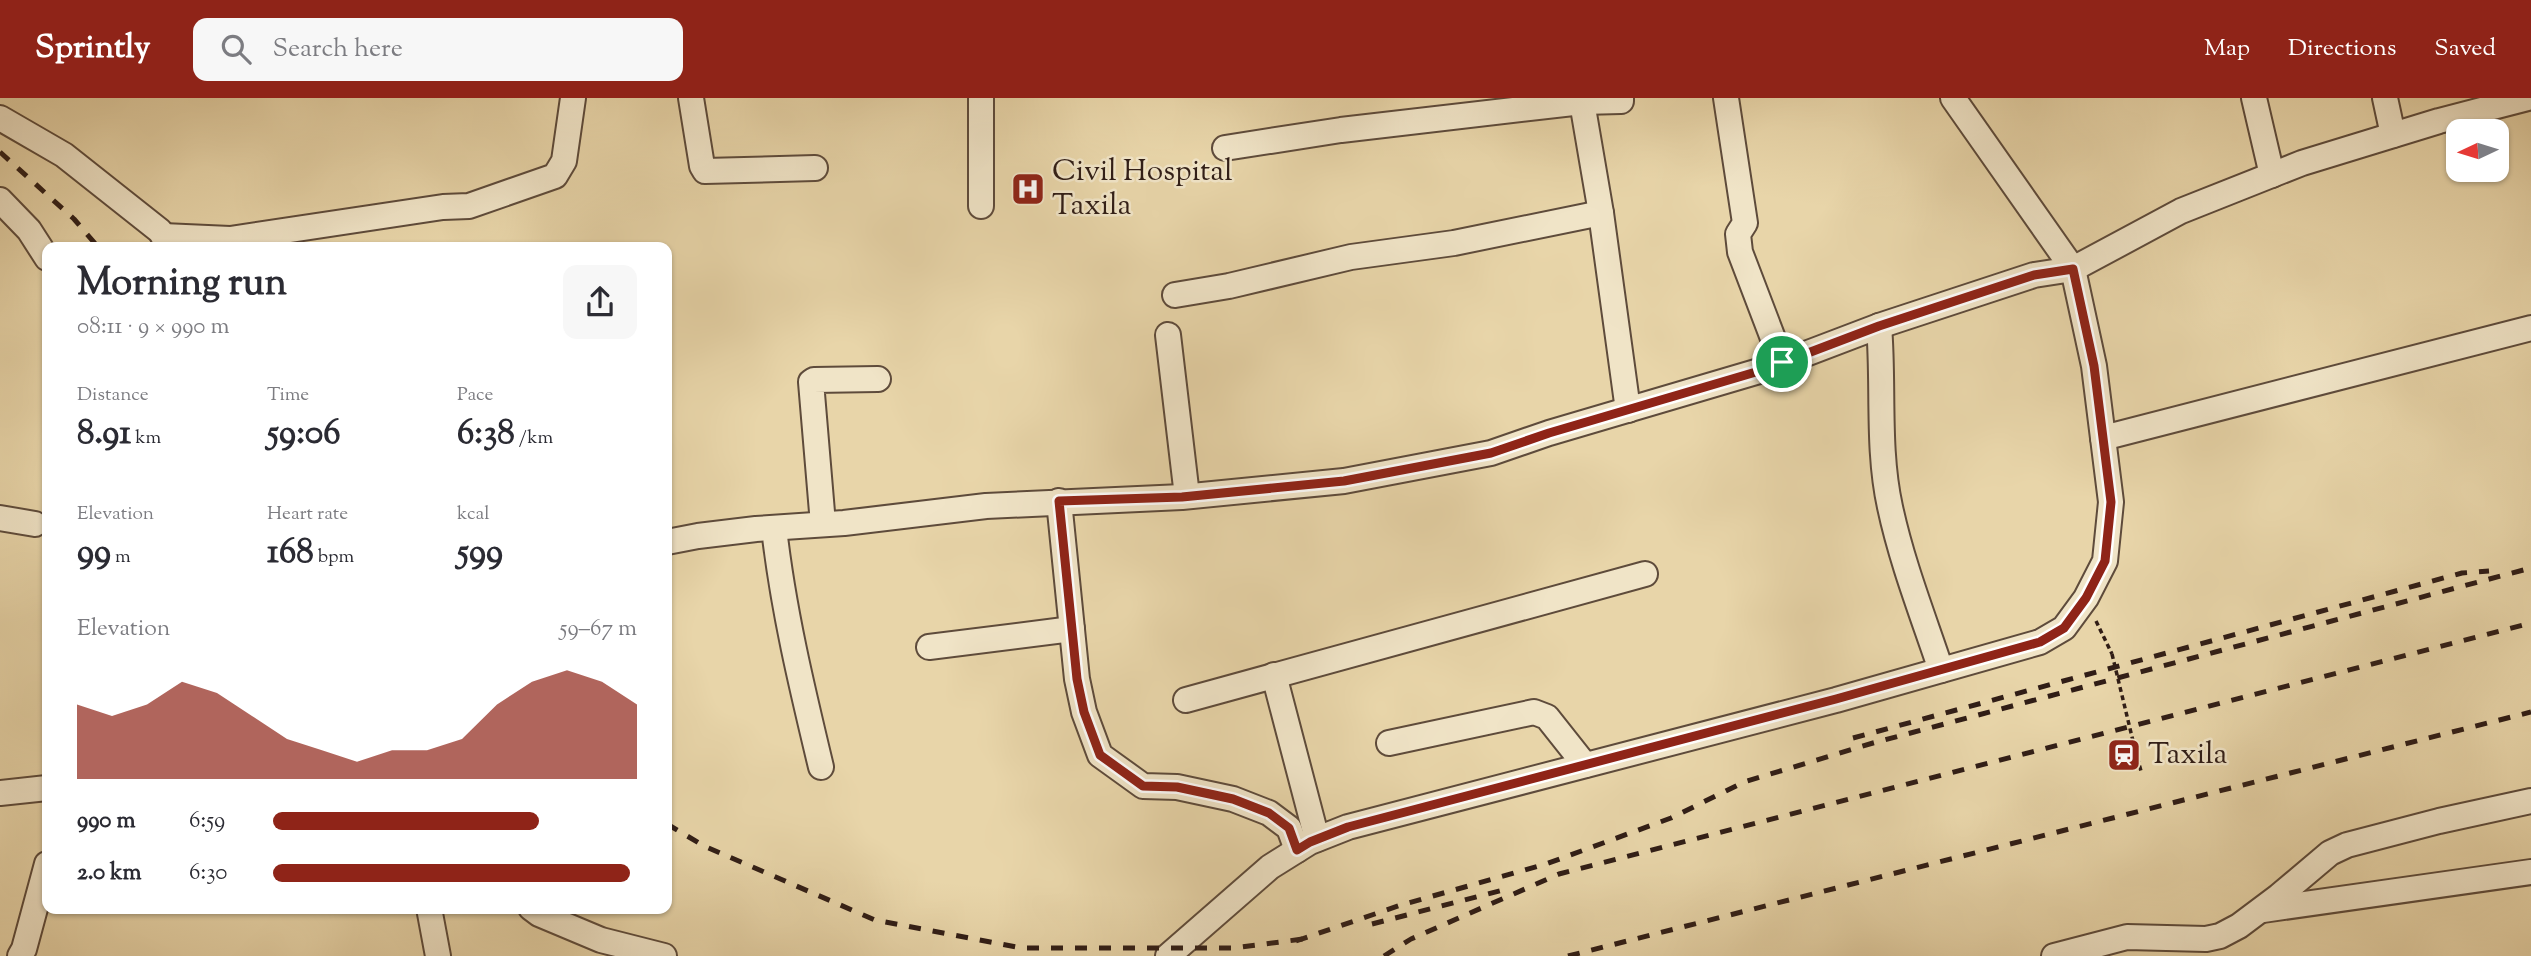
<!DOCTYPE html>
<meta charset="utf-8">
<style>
body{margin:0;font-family:"Sorts Mill Goudy",serif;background:#f7f7f7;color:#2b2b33;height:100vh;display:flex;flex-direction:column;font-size:26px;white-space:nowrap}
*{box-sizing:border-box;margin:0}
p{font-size:23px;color:#7c7c81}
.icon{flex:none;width:38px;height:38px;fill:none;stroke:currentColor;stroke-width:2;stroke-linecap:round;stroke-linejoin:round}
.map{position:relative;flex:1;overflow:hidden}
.drawer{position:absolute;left:42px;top:144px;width:630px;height:672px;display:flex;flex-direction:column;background:#fff;border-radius:14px;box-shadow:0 2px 5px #0004}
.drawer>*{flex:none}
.needle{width:46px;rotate:266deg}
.buttons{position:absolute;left:2446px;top:21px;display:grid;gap:14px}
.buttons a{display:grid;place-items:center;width:63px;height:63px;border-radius:14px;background:#fff;box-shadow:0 2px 5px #0004;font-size:35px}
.pin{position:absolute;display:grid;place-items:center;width:60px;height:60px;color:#fff;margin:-30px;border:4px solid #fff;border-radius:50%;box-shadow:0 2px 7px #0007}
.round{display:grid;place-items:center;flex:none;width:74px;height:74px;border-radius:14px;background:#f7f7f7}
.summary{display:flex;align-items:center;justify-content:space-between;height:119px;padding:0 35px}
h1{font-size:38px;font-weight:700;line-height:52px}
.figures{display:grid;grid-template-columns:repeat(3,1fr);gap:10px;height:119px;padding:7px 35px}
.figures div{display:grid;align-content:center}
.figures b{font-size:35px;font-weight:700}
.figures small{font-size:19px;font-weight:400}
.figures p{font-size:19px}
.chart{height:196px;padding:14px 35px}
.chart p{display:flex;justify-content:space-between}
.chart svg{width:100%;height:126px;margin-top:7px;fill:#8f2418;opacity:.7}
ul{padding:0 35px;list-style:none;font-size:23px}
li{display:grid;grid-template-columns:112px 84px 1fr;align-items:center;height:52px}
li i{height:18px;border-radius:9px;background:#8f2418}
header{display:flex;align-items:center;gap:42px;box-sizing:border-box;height:98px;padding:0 35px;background:#8f2418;color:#fff}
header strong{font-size:33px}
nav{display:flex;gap:38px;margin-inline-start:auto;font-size:24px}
.search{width:490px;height:63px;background:#f7f7f7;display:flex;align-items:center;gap:18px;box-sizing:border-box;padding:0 24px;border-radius:14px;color:#7c7c81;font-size:26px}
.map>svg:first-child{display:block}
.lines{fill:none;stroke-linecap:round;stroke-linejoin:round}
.minor-casing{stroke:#5e4b3b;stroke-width:28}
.path{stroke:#301d16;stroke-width:3.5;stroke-dasharray:5 3.5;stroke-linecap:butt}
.minor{stroke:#f0e4c7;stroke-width:24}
.rail{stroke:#301d16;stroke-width:5;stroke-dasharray:12 12;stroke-linecap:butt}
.path-bridge{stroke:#301d16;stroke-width:3.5;stroke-dasharray:5 3.5;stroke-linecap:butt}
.route-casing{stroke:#fff;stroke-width:14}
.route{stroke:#8f2418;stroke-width:9}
.labels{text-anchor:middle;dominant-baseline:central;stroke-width:5;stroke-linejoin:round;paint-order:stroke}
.poi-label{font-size:30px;fill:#301d16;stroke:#f0e4c7;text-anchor:start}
</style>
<header>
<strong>Sprintly</strong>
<div class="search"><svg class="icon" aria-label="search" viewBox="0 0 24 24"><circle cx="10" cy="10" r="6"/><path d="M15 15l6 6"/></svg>Search here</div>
<nav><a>Map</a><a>Directions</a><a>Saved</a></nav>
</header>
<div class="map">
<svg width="2531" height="858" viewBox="0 0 2531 858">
<rect width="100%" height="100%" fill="#e8d5a9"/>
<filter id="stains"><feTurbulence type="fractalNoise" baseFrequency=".00286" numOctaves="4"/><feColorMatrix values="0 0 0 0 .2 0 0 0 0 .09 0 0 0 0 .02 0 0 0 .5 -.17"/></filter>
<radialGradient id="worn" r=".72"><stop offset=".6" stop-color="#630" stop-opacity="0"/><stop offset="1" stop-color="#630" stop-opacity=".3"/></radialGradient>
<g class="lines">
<defs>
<g id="minor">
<path d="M691,0l11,68 3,5 110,-3"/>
<path d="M1726,0l19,125 -7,11 2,18 42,110"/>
<path d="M2254,0l18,77"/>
<path d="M2385,0l8,37"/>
<path d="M1582,4l19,111 27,197"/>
<path d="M0,20l64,37 96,76 10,16"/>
<path d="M1225,50l116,-18 241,-28 39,-1v-3"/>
<path d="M0,102l29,30 18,28"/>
<path d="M981,108v-108"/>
<path d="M163,138l67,3 213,-32 26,-1 86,-30 9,-15 9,-63"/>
<path d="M1175,197l54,-9 122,-29 103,-14 147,-30"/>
<path d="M1879,228c5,60 -2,122 11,181 12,56 33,109 51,163"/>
<path d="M1168,237l19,161"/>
<path d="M2103,340l428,-110"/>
<path d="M1059,403l18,178 7,33 16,43 43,31 34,1 56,12 36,14 20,15 8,22"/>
<path d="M0,420l35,6"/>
<path d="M823,426l-12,-142 3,-2 64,-1"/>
<path d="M774,430c9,81 28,160 47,239"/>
<path d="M667,444l31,-6 58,-7 88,-6 142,-17 196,-9 162,-16 147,-28 58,-20 217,-64 113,-43 155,-51 39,-6 108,-58 121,-48 137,-42 89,-23"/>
<path d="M929,549l143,-18"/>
<path d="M1274,577l43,164"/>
<path d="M1186,602l459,-126"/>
<path d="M1389,645l145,-31 13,5 38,48"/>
<path d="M0,695l47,-5"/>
<path d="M429,810l9,48"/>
<path d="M531,810l8,6 62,26 63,16"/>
<path d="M2263,812l268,-38"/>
<path d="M20,858l4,-7 23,-85"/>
<path d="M1168,858l102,-89 40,-25 38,-15 488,-127 204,-58 24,-14 22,-30 19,-37 6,-59 -17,-136 -21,-97 -120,-171"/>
<path d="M2054,858l73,-19 79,2 14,-3 19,-10 40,-30 51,-43 17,-8 92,-24 92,-20"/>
</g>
</defs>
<use href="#minor" class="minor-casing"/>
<g class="path">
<path d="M2096,523l16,33"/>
<path d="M2133,643l8,30"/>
</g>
<use href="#minor" class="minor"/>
<g class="rail">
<path d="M0,54l74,67 24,28"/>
<path d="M1853,640l609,-165 27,-2"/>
<path d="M667,726l37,22 171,74 147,28h212l69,-9"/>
<path d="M1372,826l135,-35"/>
<path d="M1296,843l105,-36 145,-41 125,-46 73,-36 129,-39 658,-175"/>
<path d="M1384,858l27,-17 148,-65 972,-251"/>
<path d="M1568,858l963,-244"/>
</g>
<path class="path-bridge" d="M2112,556l21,87"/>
</g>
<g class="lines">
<defs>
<path id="route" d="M2073,171l21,97 17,136 -6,59 -19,37 -22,30 -24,14 -204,57 -488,128 -38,15 -13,8 -8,-22 -20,-15 -36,-14 -56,-12 -34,-1 -43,-31 -16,-43 -7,-33 -18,-178 123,-4 162,-16 147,-28 58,-20 217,-64 113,-43 155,-51z"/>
</defs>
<use href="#route" class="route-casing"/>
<use href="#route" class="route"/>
</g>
<defs>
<symbol id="hospital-square" viewBox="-11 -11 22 22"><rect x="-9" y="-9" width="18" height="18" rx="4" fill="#8f2418" stroke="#f0e4c7"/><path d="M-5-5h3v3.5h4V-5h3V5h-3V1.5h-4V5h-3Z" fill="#fff"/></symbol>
<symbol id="station-square" viewBox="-11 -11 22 22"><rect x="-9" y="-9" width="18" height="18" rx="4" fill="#8f2418" stroke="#f0e4c7"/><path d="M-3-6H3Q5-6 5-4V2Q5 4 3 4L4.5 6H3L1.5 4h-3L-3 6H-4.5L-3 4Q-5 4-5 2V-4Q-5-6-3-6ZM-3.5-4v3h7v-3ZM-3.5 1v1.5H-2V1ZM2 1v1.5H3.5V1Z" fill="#fff"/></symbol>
</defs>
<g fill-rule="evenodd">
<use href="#hospital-square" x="1009" y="72" width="38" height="38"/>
<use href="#station-square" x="2105" y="638" width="38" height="38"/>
</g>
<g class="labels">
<g class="poi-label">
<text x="1052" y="74">Civil Hospital<tspan x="1052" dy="34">Taxila</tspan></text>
<text x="2148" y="657">Taxila</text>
</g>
</g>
<rect width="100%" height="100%" filter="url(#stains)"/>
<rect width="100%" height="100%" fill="url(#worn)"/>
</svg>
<div class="buttons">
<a><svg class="needle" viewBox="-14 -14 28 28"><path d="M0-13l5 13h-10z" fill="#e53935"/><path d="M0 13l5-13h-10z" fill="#7c7c81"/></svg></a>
</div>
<div class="pin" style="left:1782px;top:264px;background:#1e9e55"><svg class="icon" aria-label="arrive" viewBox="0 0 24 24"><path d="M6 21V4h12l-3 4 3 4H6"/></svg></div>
<section class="drawer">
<div class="summary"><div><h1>Morning run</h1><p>08:11 · 9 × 990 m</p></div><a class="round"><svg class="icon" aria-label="share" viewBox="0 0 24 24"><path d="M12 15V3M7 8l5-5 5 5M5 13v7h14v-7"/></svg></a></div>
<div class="figures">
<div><p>Distance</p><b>8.91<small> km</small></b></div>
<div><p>Time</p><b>59:06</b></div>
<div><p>Pace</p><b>6:38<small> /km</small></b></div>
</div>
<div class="figures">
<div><p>Elevation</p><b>99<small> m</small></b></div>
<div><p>Heart rate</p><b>168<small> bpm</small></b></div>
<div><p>kcal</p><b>599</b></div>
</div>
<div class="chart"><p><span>Elevation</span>59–67 m</p>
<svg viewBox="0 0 160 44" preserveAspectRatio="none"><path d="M0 44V18L10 22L20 18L30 10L40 14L50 22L60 30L70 34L80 38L90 34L100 34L110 30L120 18L130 10L140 6L150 10L160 18V44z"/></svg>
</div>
<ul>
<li><b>990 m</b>6:59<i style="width:73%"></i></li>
<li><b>2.0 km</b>6:30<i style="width:98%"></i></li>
</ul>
</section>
</div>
